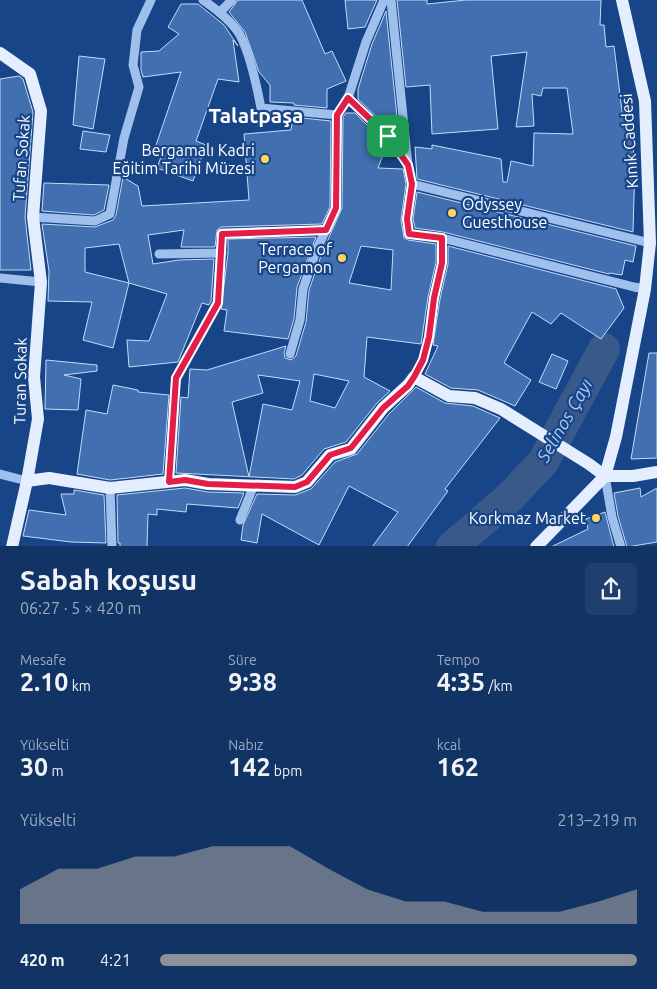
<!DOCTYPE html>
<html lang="tr">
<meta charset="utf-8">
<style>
body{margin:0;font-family:Ubuntu,sans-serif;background:#1f3f6e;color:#f1f3f6;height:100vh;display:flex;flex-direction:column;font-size:19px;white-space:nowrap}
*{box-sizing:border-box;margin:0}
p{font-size:16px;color:#9caabf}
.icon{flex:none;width:28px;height:28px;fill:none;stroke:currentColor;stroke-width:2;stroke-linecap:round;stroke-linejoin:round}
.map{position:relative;height:546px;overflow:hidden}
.sheet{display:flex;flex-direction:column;background:#123465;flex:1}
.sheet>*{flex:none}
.pin{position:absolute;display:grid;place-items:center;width:42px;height:42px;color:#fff;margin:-21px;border-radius:10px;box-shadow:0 2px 8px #0006}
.round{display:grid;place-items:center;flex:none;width:52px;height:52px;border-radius:8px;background:#1f3f6e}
.head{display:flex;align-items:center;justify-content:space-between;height:85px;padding:0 20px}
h1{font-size:28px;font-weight:700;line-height:38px}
.stats{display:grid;grid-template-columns:repeat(3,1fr);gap:8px;height:85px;padding:5px 20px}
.stats div{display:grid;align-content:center}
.stats b{font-size:25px;font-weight:700}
.stats small{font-size:14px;font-weight:400}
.stats p{font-size:14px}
.chart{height:140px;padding:10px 20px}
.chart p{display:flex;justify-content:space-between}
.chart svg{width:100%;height:90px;margin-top:5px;fill:#8c9099;opacity:.7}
ul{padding:0 20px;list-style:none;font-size:16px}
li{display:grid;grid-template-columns:80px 60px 1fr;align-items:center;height:38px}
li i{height:12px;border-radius:6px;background:#8c9099}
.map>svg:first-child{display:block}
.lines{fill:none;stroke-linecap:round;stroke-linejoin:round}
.river{stroke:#385989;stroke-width:32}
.building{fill:#416fb0;stroke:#c5dbf9;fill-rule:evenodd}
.minor{stroke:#9fc0ed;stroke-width:9}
.major{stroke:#e5eeff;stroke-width:12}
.route-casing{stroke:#fff;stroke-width:10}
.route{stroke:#e11d48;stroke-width:6}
.poi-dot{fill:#ffd55b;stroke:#184587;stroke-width:2}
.labels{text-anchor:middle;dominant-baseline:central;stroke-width:4.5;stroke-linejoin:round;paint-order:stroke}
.street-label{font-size:16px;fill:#fff;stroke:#184587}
.poi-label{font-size:16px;fill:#fff;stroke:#184587;text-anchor:end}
.water-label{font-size:18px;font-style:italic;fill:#abcaf4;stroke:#184587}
.district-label{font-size:21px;font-weight:bold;fill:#fff;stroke:#184587}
</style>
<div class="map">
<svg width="657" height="547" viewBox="0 0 657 547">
<rect width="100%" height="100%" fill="#184587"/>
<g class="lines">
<path class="river" d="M452,547l57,-49 34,-36 61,-113"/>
</g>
<g class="building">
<path d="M238,0h64l23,54 7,-3 14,30 -19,8v19l-33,-3v-2l-24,-1v-17l-11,-13 -14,-40 -16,-20z"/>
<path d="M345,0h32l-12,27 -17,2z"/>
<path d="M397,0h30v4l39,-4h135l-1,25h4l2,22 8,-1 9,73h9l2,43h1l-2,70 -216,-53 -2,-32 17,2v-4l69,14 2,23h4l4,-21 22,5 1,-33 39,1 -6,-46h-24l-2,8 -9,-2 2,32 -18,1 11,-75 -36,4 7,73 -66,5 -2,-49 -24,2z"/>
<path d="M181,4h17l26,21 14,21 -5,-6 6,42 -21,-3 -22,62 10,4 -13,36 -36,-13 6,-17 -8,-3 26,-76 -38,5 -2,-7v-18l18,-1 20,-17 -11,-7z"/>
<path d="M386,11l13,125h-3l-38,-37v-10l14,-45z"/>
<path d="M79,56l26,3 -12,70 -20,-4z"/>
<path d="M19,76l4,3 10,33 -8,105 6,53h-31v-191z"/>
<path d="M346,113h9l32,32 -9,23 25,1 3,15 -5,36 3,18 4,2 28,4v18l-8,35 -7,47 -54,-7 -3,40 26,14 -13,12 -31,39 -22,7 -22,26 -8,4 -118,-6 5,-76 7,1 2,-29 17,1 79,-24 -2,7 1,5 6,2 5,-4 10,-34 3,-32 13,-37 20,-45 1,-91zM361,246l32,4 -2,40 -42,-7zM314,374l35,7 -14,27 -25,-7zM258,375l42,6 -8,29 -29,-6 -14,73 -17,-75 31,-9z"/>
<path d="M293,117l38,4 -1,86 -8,17 -101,3 -4,3 -2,17h-34l3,-17 -36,5 5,29 26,-4 35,-1 -3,42 -2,4 -7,-2 -24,59 -49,5 -2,-27 22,1 18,-47 -38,-11 -16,65 -30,-8 9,-38 -44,-1 1,-30 -7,-47 53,3 18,-7 3,-5 7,-38 15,9 4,20 107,-6 -5,-66 47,-4zM119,244l10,39 -44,-11v-24z"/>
<path d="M83,131l27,4 -4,17 -26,-3z"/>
<path d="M44,183l65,2 -5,25 -10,5 -52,-4z"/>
<path d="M417,192l219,54 -3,16 -8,-2 -3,15 -13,-2v1l-166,-42 -28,-4 -2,-9z"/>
<path d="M316,237l-19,50 -3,32 -6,20 -64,-8 3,-21 -6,-1 7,-56v-14z"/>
<path d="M448,246l168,43 8,19 -23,31 -40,-26 -10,11 -19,-12 -28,51 27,17 -16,26 -37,-16 -27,-2 -26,-14 13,-28 -5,-1 7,-46 8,-35z"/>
<path d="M649,353h8v105l-26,1z"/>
<path d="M552,354l16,7 -12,28 -17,-7z"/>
<path d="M46,360l51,5v6l-33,4 17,4 -3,31 -33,-1z"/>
<path d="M113,385l25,5v2l31,3 -6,79 -53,6 -33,-6 9,-64 21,4z"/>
<path d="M416,387l29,16 28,3 27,12 -55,71 3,2 -41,56h-35l26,-35 -49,-26 -30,59 -57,-31 -5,29 -16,-3 2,-15 14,-31 38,1 16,-6 24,-27 22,-8 32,-40z"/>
<path d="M185,488l23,4 36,1 -6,15 -51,-4 -1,8 -29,-3v6l-9,-1 -1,33h-27v-4h-2l-1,-48z"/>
<path d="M640,488l1,9 16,-9v54l-30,5 -9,-31 -4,-23z"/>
<path d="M74,490l30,5 2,48 -35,-1 -48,-6 6,-26 37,5 -5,-21h13z"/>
<path d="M605,512l9,35h-63l37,-18 -2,-10z"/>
</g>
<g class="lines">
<g class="minor">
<path d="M203,0c13,9 29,21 37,35 10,19 17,52 21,73l76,7 11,-17 18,-56 18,-42"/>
<path d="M391,0l17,165 4,19 -5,35 2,15 33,4 192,49 11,2"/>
<path d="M220,12l12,-12"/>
<path d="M348,98l40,38 20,28"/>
<path d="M412,184l238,59"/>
<path d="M33,217l62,4 15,-7 14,-76 15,-51 -6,-22 4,-35 14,-30"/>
<path d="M159,254l63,-1"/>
<path d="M0,278l41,4"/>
<path d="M290,354l10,-34 3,-31 13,-38 20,-43 1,-93"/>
<path d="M414,377l9,-16 6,-24 5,-39 8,-35v-25"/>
<path d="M0,474l27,7"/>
<path d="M605,476l7,41 9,30"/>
<path d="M169,482l7,-103 41,-76 5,-70 104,-3"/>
<path d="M110,488l2,59"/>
<path d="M240,520l14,-35"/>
</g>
<g class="major">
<path d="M0,53l30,21 11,37 -8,106 8,65 -7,95 4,42 -11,62 -15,66"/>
<path d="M27,481l22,-3 61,10 75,-8 23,4 87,3 12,-5 23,-27 21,-6 32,-41 25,-23 6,-8 35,19 26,2 26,11 88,55 16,12h28l24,-4"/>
<path d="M536,547l69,-71 11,-39 29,-148 5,-46 -5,-142 -23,-101"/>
</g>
</g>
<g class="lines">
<defs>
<path id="route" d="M348,98l40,38 20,29 4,19 -5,35 2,15 33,4v25l-8,35 -5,39 -6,23 -9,17 -6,9 -25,22 -32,40 -21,7 -23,27 -12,5 -87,-3 -23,-4 -16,2 7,-104 42,-75 4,-69 104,-4 10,-22 1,-93z"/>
</defs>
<use href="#route" class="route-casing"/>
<use href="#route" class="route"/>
</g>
<g class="poi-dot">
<circle cx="265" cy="159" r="5"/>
<circle cx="452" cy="213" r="5"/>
<circle cx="342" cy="258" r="5"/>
<circle cx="596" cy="518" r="5"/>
</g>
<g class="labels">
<g class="street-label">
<text transform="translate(629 141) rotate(-94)">Kınık Caddesi</text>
<text transform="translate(21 158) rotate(-86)">Tufan Sokak</text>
<text transform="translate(20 381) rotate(-89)">Turan Sokak</text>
</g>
<g class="poi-label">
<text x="255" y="150">Bergamalı Kadri<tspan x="255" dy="18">Eğitim Tarihi Müzesi</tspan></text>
<text x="462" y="204" text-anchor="start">Odyssey<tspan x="462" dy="18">Guesthouse</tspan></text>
<text x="332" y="249">Terrace of<tspan x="332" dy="18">Pergamon</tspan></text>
<text x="586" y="518">Korkmaz Market</text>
</g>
<g class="water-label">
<text transform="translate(564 420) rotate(-60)">Selinos Çayı</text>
</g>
<g class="district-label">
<text x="256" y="115">Talatpaşa</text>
</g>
</g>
</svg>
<div class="pin" style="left:388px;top:136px;background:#1e9e55"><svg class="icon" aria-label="arrive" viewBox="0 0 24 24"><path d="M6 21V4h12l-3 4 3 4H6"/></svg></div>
</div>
<section class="sheet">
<div class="head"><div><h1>Sabah koşusu</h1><p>06:27 · 5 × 420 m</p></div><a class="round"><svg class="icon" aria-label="share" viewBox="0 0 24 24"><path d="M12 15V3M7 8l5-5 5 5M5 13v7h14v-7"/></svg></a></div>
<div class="stats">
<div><p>Mesafe</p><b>2.10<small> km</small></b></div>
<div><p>Süre</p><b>9:38</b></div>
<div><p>Tempo</p><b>4:35<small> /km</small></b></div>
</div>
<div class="stats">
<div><p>Yükselti</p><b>30<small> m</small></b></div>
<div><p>Nabız</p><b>142<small> bpm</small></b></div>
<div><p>kcal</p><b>162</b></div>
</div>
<div class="chart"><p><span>Yükselti</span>213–219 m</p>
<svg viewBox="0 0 160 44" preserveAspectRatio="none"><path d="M0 44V27L10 17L20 17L30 11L40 11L50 6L60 6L70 6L80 17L90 27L100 33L110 33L120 38L130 38L140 38L150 33L160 27V44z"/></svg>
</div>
<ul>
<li><b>420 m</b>4:21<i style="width:100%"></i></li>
</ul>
</section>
